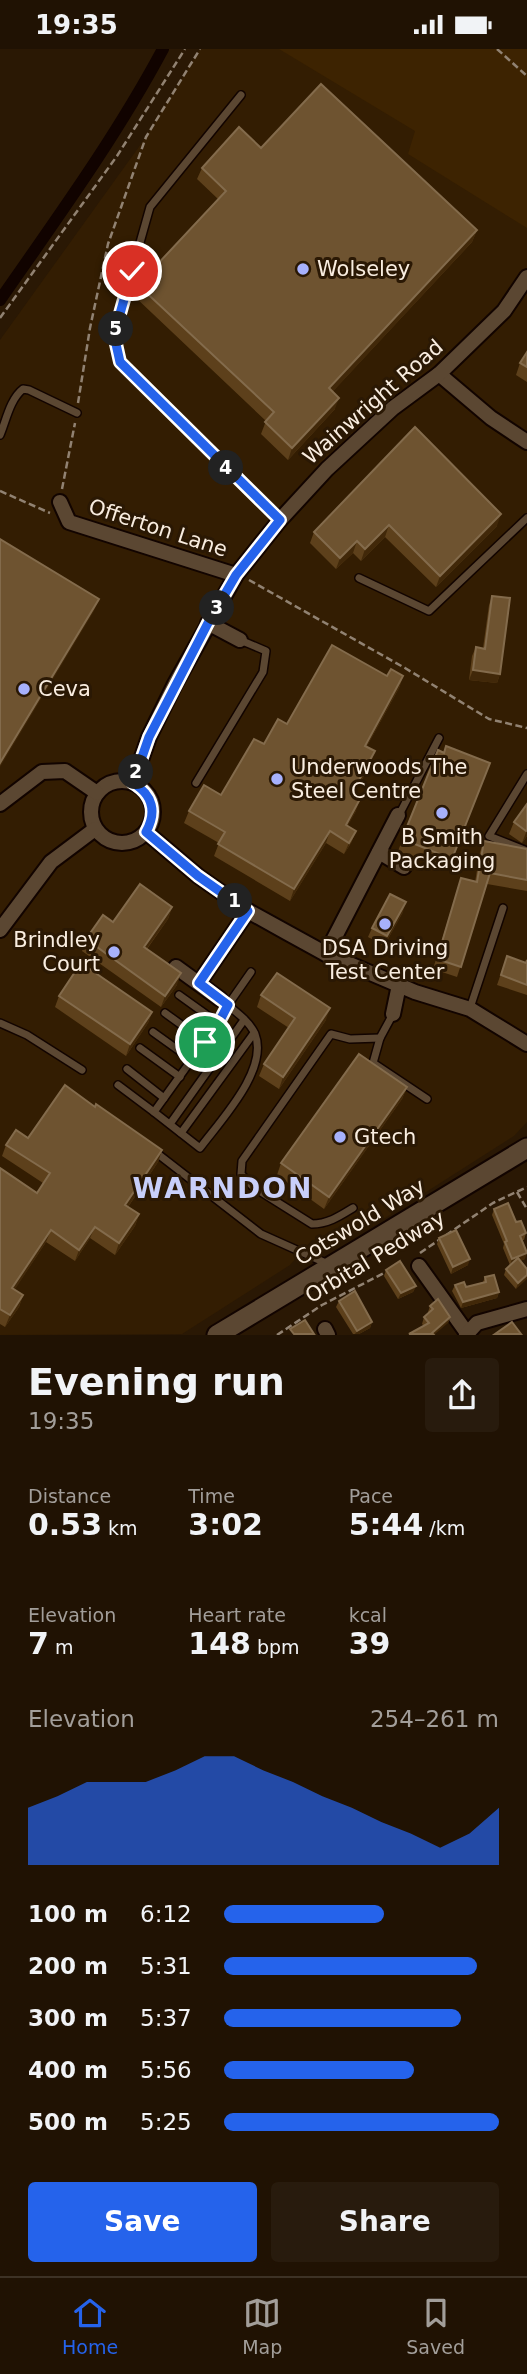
<!DOCTYPE html>
<meta charset="utf-8">
<style>
body{margin:0;font-family:"DejaVu Sans",sans-serif;background:#281b0d;color:#f1f3f6;height:100vh;display:flex;flex-direction:column;font-size:26px;white-space:nowrap}
*{box-sizing:border-box;margin:0}
p{font-size:23px;color:#a29e9a}
.icon{flex:none;width:38px;height:38px;fill:none;stroke:currentColor;stroke-width:2;stroke-linecap:round;stroke-linejoin:round}
.map{position:relative;height:1286px;overflow:hidden}
.sheet{display:flex;flex-direction:column;background:#201203;flex:1}
.sheet>*{flex:none}
.pin{position:absolute;display:grid;place-items:center;width:60px;height:60px;color:#fff;margin:-30px;border:4px solid #fff;border-radius:50%;box-shadow:0 2px 7px #0007}
.km{position:absolute;width:35px;height:35px;margin:-18px;border-radius:50%;background:#222;color:#fff;font-size:19px;line-height:35px;text-align:center}
.round{display:grid;place-items:center;flex:none;width:74px;height:74px;border-radius:7px;background:#281b0d}
.headline{display:flex;align-items:center;justify-content:space-between;height:119px;padding:0 28px}
h1{font-size:38px;font-weight:800;line-height:52px}
.metrics{display:grid;grid-template-columns:repeat(3,1fr);gap:10px;height:119px;padding:7px 28px}
.metrics div{display:grid;align-content:center}
.metrics b{font-size:30px;font-weight:800}
.metrics small{font-size:19px;font-weight:400}
.metrics p{font-size:19px}
.chart{height:196px;padding:14px 28px}
.chart p{display:flex;justify-content:space-between}
.chart svg{width:100%;height:126px;margin-top:7px;fill:#2563eb;opacity:.7}
.primary-button{display:flex;gap:14px;margin-top:auto;padding:14px 28px}
.primary-button a{flex:1;height:80px;border-radius:7px;background:#2563eb;color:#fff;font-size:28px;font-weight:800;line-height:80px;text-align:center}
.primary-button a+a{background:#281b0d;color:#f1f3f6}
ul{padding:0 28px;list-style:none;font-size:23px}
li{display:grid;grid-template-columns:112px 84px 1fr;align-items:center;height:52px}
li i{height:18px;border-radius:9px;background:#2563eb}
.status{display:flex;justify-content:space-between;align-items:center;height:49px;padding:0 35px;background:#201203;direction:ltr}
.status svg{height:19px;fill:currentColor}
.tab-bar{display:flex;justify-content:space-around;align-items:center;height:98px;border-top:2px solid #3d3225;background:#201203;font-size:19px;color:#a29e9a}
.tab-bar a{display:grid;justify-items:center;gap:4px}
.tab-bar .current{color:#2563eb}
.map>svg:first-child{display:block}
.built{fill:#331d02}
.green{fill:#3d2301}
.lines{fill:none;stroke-linecap:round;stroke-linejoin:round}
.canal{stroke:#110300;stroke-width:12}
.service-casing{stroke:#120400;stroke-width:10}
.minor-casing{stroke:#120400;stroke-width:18}
.secondary-casing{stroke:#120400;stroke-width:23}
.path{stroke:#918272;stroke-width:2.5;stroke-dasharray:7 3.5;stroke-linecap:butt}
.service{stroke:#5b4732;stroke-width:7}
.minor{stroke:#5b4732;stroke-width:14}
.secondary{stroke:#5b4732;stroke-width:19}
.wall{fill:#5d401b}
.shaded-wall{fill:#412809}
.building{fill:#6e5330;stroke:#836b4c;stroke-width:2}
.route-casing{stroke:#fff;stroke-width:14}
.route{stroke:#2563eb;stroke-width:9}
.poi-dot{fill:#a7b1fc;stroke:#2a1804;stroke-width:2.5}
.labels{text-anchor:middle;dominant-baseline:central;stroke-width:6;stroke-linejoin:round;paint-order:stroke}
.poi-label{font-size:21px;fill:#f9ede0;stroke:#2a1804;text-anchor:start}
.street-label{font-size:21px;fill:#f9ede0;stroke:#2a1804}
.district-label{font-size:28px;font-weight:bold;letter-spacing:2px;fill:#c8cffa;stroke:#2a1804}
</style>
<div class="status"><b>19:35</b><svg viewBox="0 0 49 12"><path d="M0 12V9h3v3zM5 12V6h3v6zM10 12V3h3v9zM15 12V0h3v12zM26 1h20v11H26zM47 4h2v5h-2z"/></svg></div>
<div class="map">
<svg width="527" height="1286" viewBox="0 0 527 1286">
<rect width="100%" height="100%" fill="#2a1804"/>
<path class="built" d="M200,0h327v1073l-13,14 -146,93 -56,11 -22,25 -108,69 -182,1v-995l146,-203z"/>
<path class="green" d="M279,0h248v179l-119,-74 7,-23z"/>
<g class="lines">
<path class="canal" d="M0,251c57,-82 116,-163 163,-251"/>
<defs>
<g id="service">
<path d="M241,46l-91,112 -36,128 6,27 159,158"/>
<path d="M0,386c6,-14 10,-36 23,-46l6,1 48,23"/>
<path d="M359,529l70,33 98,-93"/>
<path d="M527,725l-38,62 38,15"/>
<path d="M196,734l67,-111 3,-21 -26,-11"/>
<path d="M399,766l40,-77"/>
<path d="M179,946l39,28"/>
<path d="M220,950c12,10 29,21 35,35 14,36 -35,87 -55,114l-46,-36 64,-89 10,-18 23,-33"/>
<path d="M470,959l33,-100"/>
<path d="M165,964l40,29"/>
<path d="M393,965l-13,24 -7,25 54,36"/>
<path d="M0,974l27,12 55,35"/>
<path d="M153,983l39,28"/>
<path d="M140,999l40,29"/>
<path d="M127,1020l37,29"/>
<path d="M118,1036l36,27"/>
<path d="M170,1075l74,-104"/>
<path d="M181,1084l73,-100"/>
<path d="M154,1102l107,83 67,30"/>
<path d="M353,1159c-13,8 -25,16 -41,16l-59,-37 -12,-13 1,-13 89,-127 19,5 30,-1"/>
</g>
<g id="minor">
<path d="M439,325l52,44 36,24"/>
<path d="M60,453l9,20 167,53"/>
<path d="M208,574l32,17"/>
<circle cx="122" cy="763" r="31"/>
<path d="M133,734l16,-46 26,-53 61,-109 44,-55 47,-51 66,-61 46,-34 65,-63 23,-34"/>
<path d="M0,755l42,-32 23,-1 32,22"/>
<path d="M146,783l52,44 50,35 38,21 40,22 89,38 55,17 57,35"/>
<path d="M379,803l25,15"/>
<path d="M0,881l51,-68 44,-33"/>
<path d="M326,905l72,-139"/>
<path d="M176,918l44,32"/>
<path d="M199,934l49,-72"/>
<path d="M393,965l6,-29"/>
<path d="M419,1217l48,67"/>
<path d="M325,1280l3,6"/>
<path d="M466,1286l11,-12 50,-14"/>
</g>
<path id="secondary" d="M217,1286l310,-187"/>
</defs>
<use href="#service" class="service-casing"/>
<use href="#minor" class="minor-casing"/>
<use href="#secondary" class="secondary-casing"/>
<g class="path">
<path d="M497,0l30,27"/>
<path d="M0,269l117,-162 68,-107"/>
<path d="M78,354l12,-75 18,-84 38,-107 54,-88"/>
<path d="M62,440l13,-66"/>
<path d="M0,442l50,22"/>
<path d="M249,531l156,88 84,51 38,9"/>
<path d="M517,1143l10,17"/>
<path d="M420,1204l73,-50 34,-16"/>
<path d="M277,1286l45,-30 64,-33"/>
</g>
<use href="#service" class="service"/>
<use href="#minor" class="minor"/>
<use href="#secondary" class="secondary"/>
</g>
<g class="wall">
<path d="M261,99l216,82 -5,12 -139,149 2,18 -47,51 -27,-26 5,-13 -132,-125 4,-11 80,-86 -21,-20 5,-11z"/>
<path d="M527,303v30l-11,-7 4,-12z"/>
<path d="M415,378l82,99 -61,61 -51,-50 -24,24 -8,-8 -17,16 -26,-26 4,-11z"/>
<path d="M492,547l8,78 -3,9 -28,-3 3,-24 4,-9 7,1 6,-43z"/>
<path d="M387,627h16l-4,12 -32,58 4,17 -18,33 3,15 -9,15 9,5 -5,12 -7,11 -18,-11 -36,58 -76,-45 5,-13 -35,-20 5,-12 32,-16 43,-51 23,-20z"/>
<path d="M438,701l52,13 -43,108 -49,-20z"/>
<path d="M527,755v32l-5,7 -13,-9 5,-12z"/>
<path d="M484,792l43,8v42l-40,-7 -30,93 -24,-8 28,-91 14,4 5,-30z"/>
<path d="M172,858l-4,12 -21,30 30,36 -16,22 -79,-56 4,-12 27,-17z"/>
<path d="M403,863l-19,34 -16,-9 4,-9z"/>
<path d="M507,907l19,7 1,-4v36l-30,-10z"/>
<path d="M261,946l65,25 -47,69 -20,-13 5,-12 25,-36 -32,-21z"/>
<path d="M59,947l93,16 -4,11 -22,33 -71,-49z"/>
<path d="M407,1038l-5,12 -78,110 -47,-34 4,-12z"/>
<path d="M95,1058l67,43 -4,12 -30,45 11,7 -4,12 -20,29 -25,-17 -15,23 -29,-19 -32,48 9,5 -4,12 -14,20 -5,-3v-156l37,25 6,-10 -41,-27 4,-11 22,-7z"/>
<path d="M494,1160l22,13 10,11 -2,7h-2l3,19 -5,2 7,8 -11,20 -12,-14 2,-6 4,-4 -7,-17 1,-4 -12,-29z"/>
<path d="M439,1189l29,27 -17,9 -14,-30z"/>
<path d="M386,1221l30,16 -3,6 -15,7 -14,-23z"/>
<path d="M485,1228l14,15 -2,6 -36,10 -9,-17 3,-6 11,2 17,-5z"/>
<path d="M339,1252l33,21 -2,6 -11,6h-6l-17,-27z"/>
<path d="M430,1257l20,11 -2,6 -24,3 -2,-2 2,-7 5,-4 -1,-1z"/>
</g>
<g class="shaded-wall">
<path d="M477,181l-5,12 -147,158 4,-12z"/>
<path d="M339,349l-4,11 -47,51 4,-12z"/>
<path d="M501,465l-4,12 -61,61 4,-11z"/>
<path d="M389,476l-4,12 -24,24 4,-12z"/>
<path d="M357,492l-4,12 -17,16 4,-11z"/>
<path d="M99,550l-5,12 -94,156v-4z"/>
<path d="M473,621l27,4 -3,9 -28,-3z"/>
<path d="M403,627l-4,12 -38,69 4,-11z"/>
<path d="M375,702l-4,12 -24,44 4,-12z"/>
<path d="M360,750l-4,12 -14,26 4,-12z"/>
<path d="M527,781v6l-5,7z"/>
<path d="M330,782l-4,12 -36,58 4,-12z"/>
<path d="M356,782l-5,12 -7,11 5,-11z"/>
<path d="M406,853l-3,10 -19,34 3,-10z"/>
<path d="M172,858l-4,12 -28,39 4,-11z"/>
<path d="M181,924l-4,12 -16,22 4,-11z"/>
<path d="M330,959l-4,12 -47,69 4,-12z"/>
<path d="M152,963l-4,11 -22,33 4,-12z"/>
<path d="M407,1038l-5,12 -78,110 5,-12z"/>
<path d="M162,1101l-4,12 -37,55 4,-12z"/>
<path d="M139,1165l-4,12 -20,29 4,-12z"/>
<path d="M95,1178l-5,11 -15,23 4,-11z"/>
<path d="M51,1181l-5,12 -38,58 4,-12z"/>
<path d="M527,1204l-2,6 -15,6 2,-6z"/>
<path d="M470,1210l-2,6 -17,9 2,-7z"/>
<path d="M527,1226v4l-11,10 2,-6z"/>
<path d="M416,1237l-3,6 -15,7 3,-6z"/>
<path d="M499,1243l-2,6 -36,10 2,-6z"/>
<path d="M23,1246l-4,12 -14,20 5,-12z"/>
<path d="M450,1268l-2,6 -13,11h-4z"/>
<path d="M372,1273l-2,6 -11,6h-4l2,-3z"/>
</g>
<g class="building">
<path d="M321,35l156,146 -148,158 10,10 -47,50 -27,-26 9,-10 -136,-127 88,-94 -24,-23 37,-41 22,21z"/>
<path d="M527,303v15l-7,-4z"/>
<path d="M415,378l86,87 -61,62 -51,-51 -24,24 -8,-8 -17,17 -26,-26z"/>
<path d="M0,490l99,60 -99,164z"/>
<path d="M492,547l18,2 -10,76 -27,-4 3,-23 9,2z"/>
<path d="M332,596l55,31 4,-7 12,7 -38,70 10,5 -24,44 9,4 -14,26 10,6 -7,12 -19,-12 -36,58 -76,-45 7,-12 -36,-21 15,-26 17,10 33,-56 10,5 14,-25 9,5z"/>
<path d="M446,697l44,17 -38,96 -50,-20 36,-89 6,3z"/>
<path d="M527,755v26l-1,1 -12,-9z"/>
<path d="M484,792l43,8v31l-37,-7 -29,94 -24,-8 24,-81 16,4z"/>
<path d="M140,835l32,23 -28,40 37,26 -16,23 -79,-57 17,-24 10,7z"/>
<path d="M390,845l16,8 -19,34 -15,-8z"/>
<path d="M507,907l19,7 1,-3v25l-26,-10z"/>
<path d="M81,914l71,49 -22,32 -71,-48z"/>
<path d="M277,924l53,35 -47,69 -19,-13 31,-46 -34,-23z"/>
<path d="M359,1005l48,33 -78,110 -48,-34z"/>
<path d="M65,1036l30,22 1,-3 66,46 -37,55 14,9 -20,29 -24,-16 -16,23 -28,-20 -39,58 11,7 -13,20 -10,-6v-141l37,25 13,-20 -44,-28 10,-15 12,8z"/>
<path d="M508,1154l8,19 5,-1 5,12 -6,3 7,17 -15,6 -7,-17 2,-1 -13,-32z"/>
<path d="M456,1181l14,29 -17,8 -14,-29z"/>
<path d="M518,1209l9,11v6l-9,8 -12,-14z"/>
<path d="M400,1212l16,25 -15,7 -15,-23z"/>
<path d="M494,1226l5,17 -36,10 -8,-17 9,-3 2,5 20,-5 -1,-5z"/>
<path d="M355,1242l17,31 -15,9 -18,-30z"/>
<path d="M438,1250l12,18 -18,16 1,1h-24l20,-11 -5,-6 9,-8 -3,-3z"/>
<path d="M305,1271l9,14h-20l-4,-5z"/>
<path d="M512,1273l9,12h-26z"/>
</g>
<g class="lines">
<defs>
<path id="route" d="M132,222l-18,64 6,27 160,158 -44,55 -28,48 -59,114 -16,46c20,12 24,29 13,49l52,44 50,35 -49,72 29,22 -10,19 -13,18"/>
</defs>
<use href="#route" class="route-casing"/>
<use href="#route" class="route"/>
</g>
<g class="poi-dot">
<circle cx="303" cy="220" r="7"/>
<circle cx="24" cy="640" r="7"/>
<circle cx="277" cy="730" r="7"/>
<circle cx="442" cy="764" r="7"/>
<circle cx="385" cy="875" r="7"/>
<circle cx="114" cy="903" r="7"/>
<circle cx="340" cy="1088" r="7"/>
</g>
<g class="labels">
<g class="poi-label">
<text x="317" y="220">Wolseley</text>
<text x="38" y="640">Ceva</text>
<text x="291" y="718">Underwoods The<tspan x="291" dy="24">Steel Centre</tspan></text>
<text x="442" y="788" text-anchor="middle">B Smith<tspan x="442" dy="24">Packaging</tspan></text>
<text x="100" y="891" text-anchor="end">Brindley<tspan x="100" dy="24">Court</tspan></text>
<text x="385" y="899" text-anchor="middle">DSA Driving<tspan x="385" dy="24">Test Center</tspan></text>
<text x="354" y="1088">Gtech</text>
</g>
<g class="street-label">
<text transform="translate(373 353) rotate(-41)">Wainwright Road</text>
<text transform="translate(158 479) rotate(18)">Offerton Lane</text>
<text transform="translate(360 1173) rotate(-31)">Cotswold Way</text>
<text transform="translate(375 1208) rotate(-31)">Orbital Pedway</text>
</g>
<g class="district-label">
<text x="223" y="1139">WARNDON</text>
</g>
</g>
</svg>
<div class="pin" style="left:205px;top:993px;background:#1e9e55"><svg class="icon" aria-label="arrive" viewBox="0 0 24 24"><path d="M6 21V4h12l-3 4 3 4H6"/></svg></div>
<div class="pin" style="left:132px;top:222px;background:#d93025"><svg class="icon" aria-label="check" viewBox="0 0 24 24"><path d="M5 12l5 5 9-10"/></svg></div>
<b class="km" style="left:235px;top:852px">1</b>
<b class="km" style="left:136px;top:723px">2</b>
<b class="km" style="left:217px;top:559px">3</b>
<b class="km" style="left:226px;top:419px">4</b>
<b class="km" style="left:116px;top:280px">5</b>
</div>
<section class="sheet">
<div class="headline"><div><h1>Evening run</h1><p>19:35</p></div><a class="round"><svg class="icon" aria-label="share" viewBox="0 0 24 24"><path d="M12 15V3M7 8l5-5 5 5M5 13v7h14v-7"/></svg></a></div>
<div class="metrics">
<div><p>Distance</p><b>0.53<small> km</small></b></div>
<div><p>Time</p><b>3:02</b></div>
<div><p>Pace</p><b>5:44<small> /km</small></b></div>
</div>
<div class="metrics">
<div><p>Elevation</p><b>7<small> m</small></b></div>
<div><p>Heart rate</p><b>148<small> bpm</small></b></div>
<div><p>kcal</p><b>39</b></div>
</div>
<div class="chart"><p><span>Elevation</span>254–261 m</p>
<svg viewBox="0 0 160 44" preserveAspectRatio="none"><path d="M0 44V24L10 20L20 15L30 15L40 15L50 11L60 6L70 6L80 11L90 15L100 20L110 24L120 29L130 33L140 38L150 33L160 24V44z"/></svg>
</div>
<ul>
<li><b>100 m</b>6:12<i style="width:58%"></i></li>
<li><b>200 m</b>5:31<i style="width:92%"></i></li>
<li><b>300 m</b>5:37<i style="width:86%"></i></li>
<li><b>400 m</b>5:56<i style="width:69%"></i></li>
<li><b>500 m</b>5:25<i style="width:100%"></i></li>
</ul>
<div class="primary-button"><a>Save</a><a>Share</a></div>
</section>
<nav class="tab-bar">
<a class="current"><svg class="icon" aria-label="home" viewBox="0 0 24 24"><path d="M3 11l9-7 9 7M6 9v11h12V9"/></svg>Home</a>
<a><svg class="icon" aria-label="map" viewBox="0 0 24 24"><path d="M3 6l6-2 6 2 6-2v14l-6 2-6-2-6 2zM9 4v14M15 6v14"/></svg>Map</a>
<a><svg class="icon" aria-label="saved" viewBox="0 0 24 24"><path d="M7 4h10v16l-5-4-5 4z"/></svg>Saved</a>
</nav>
